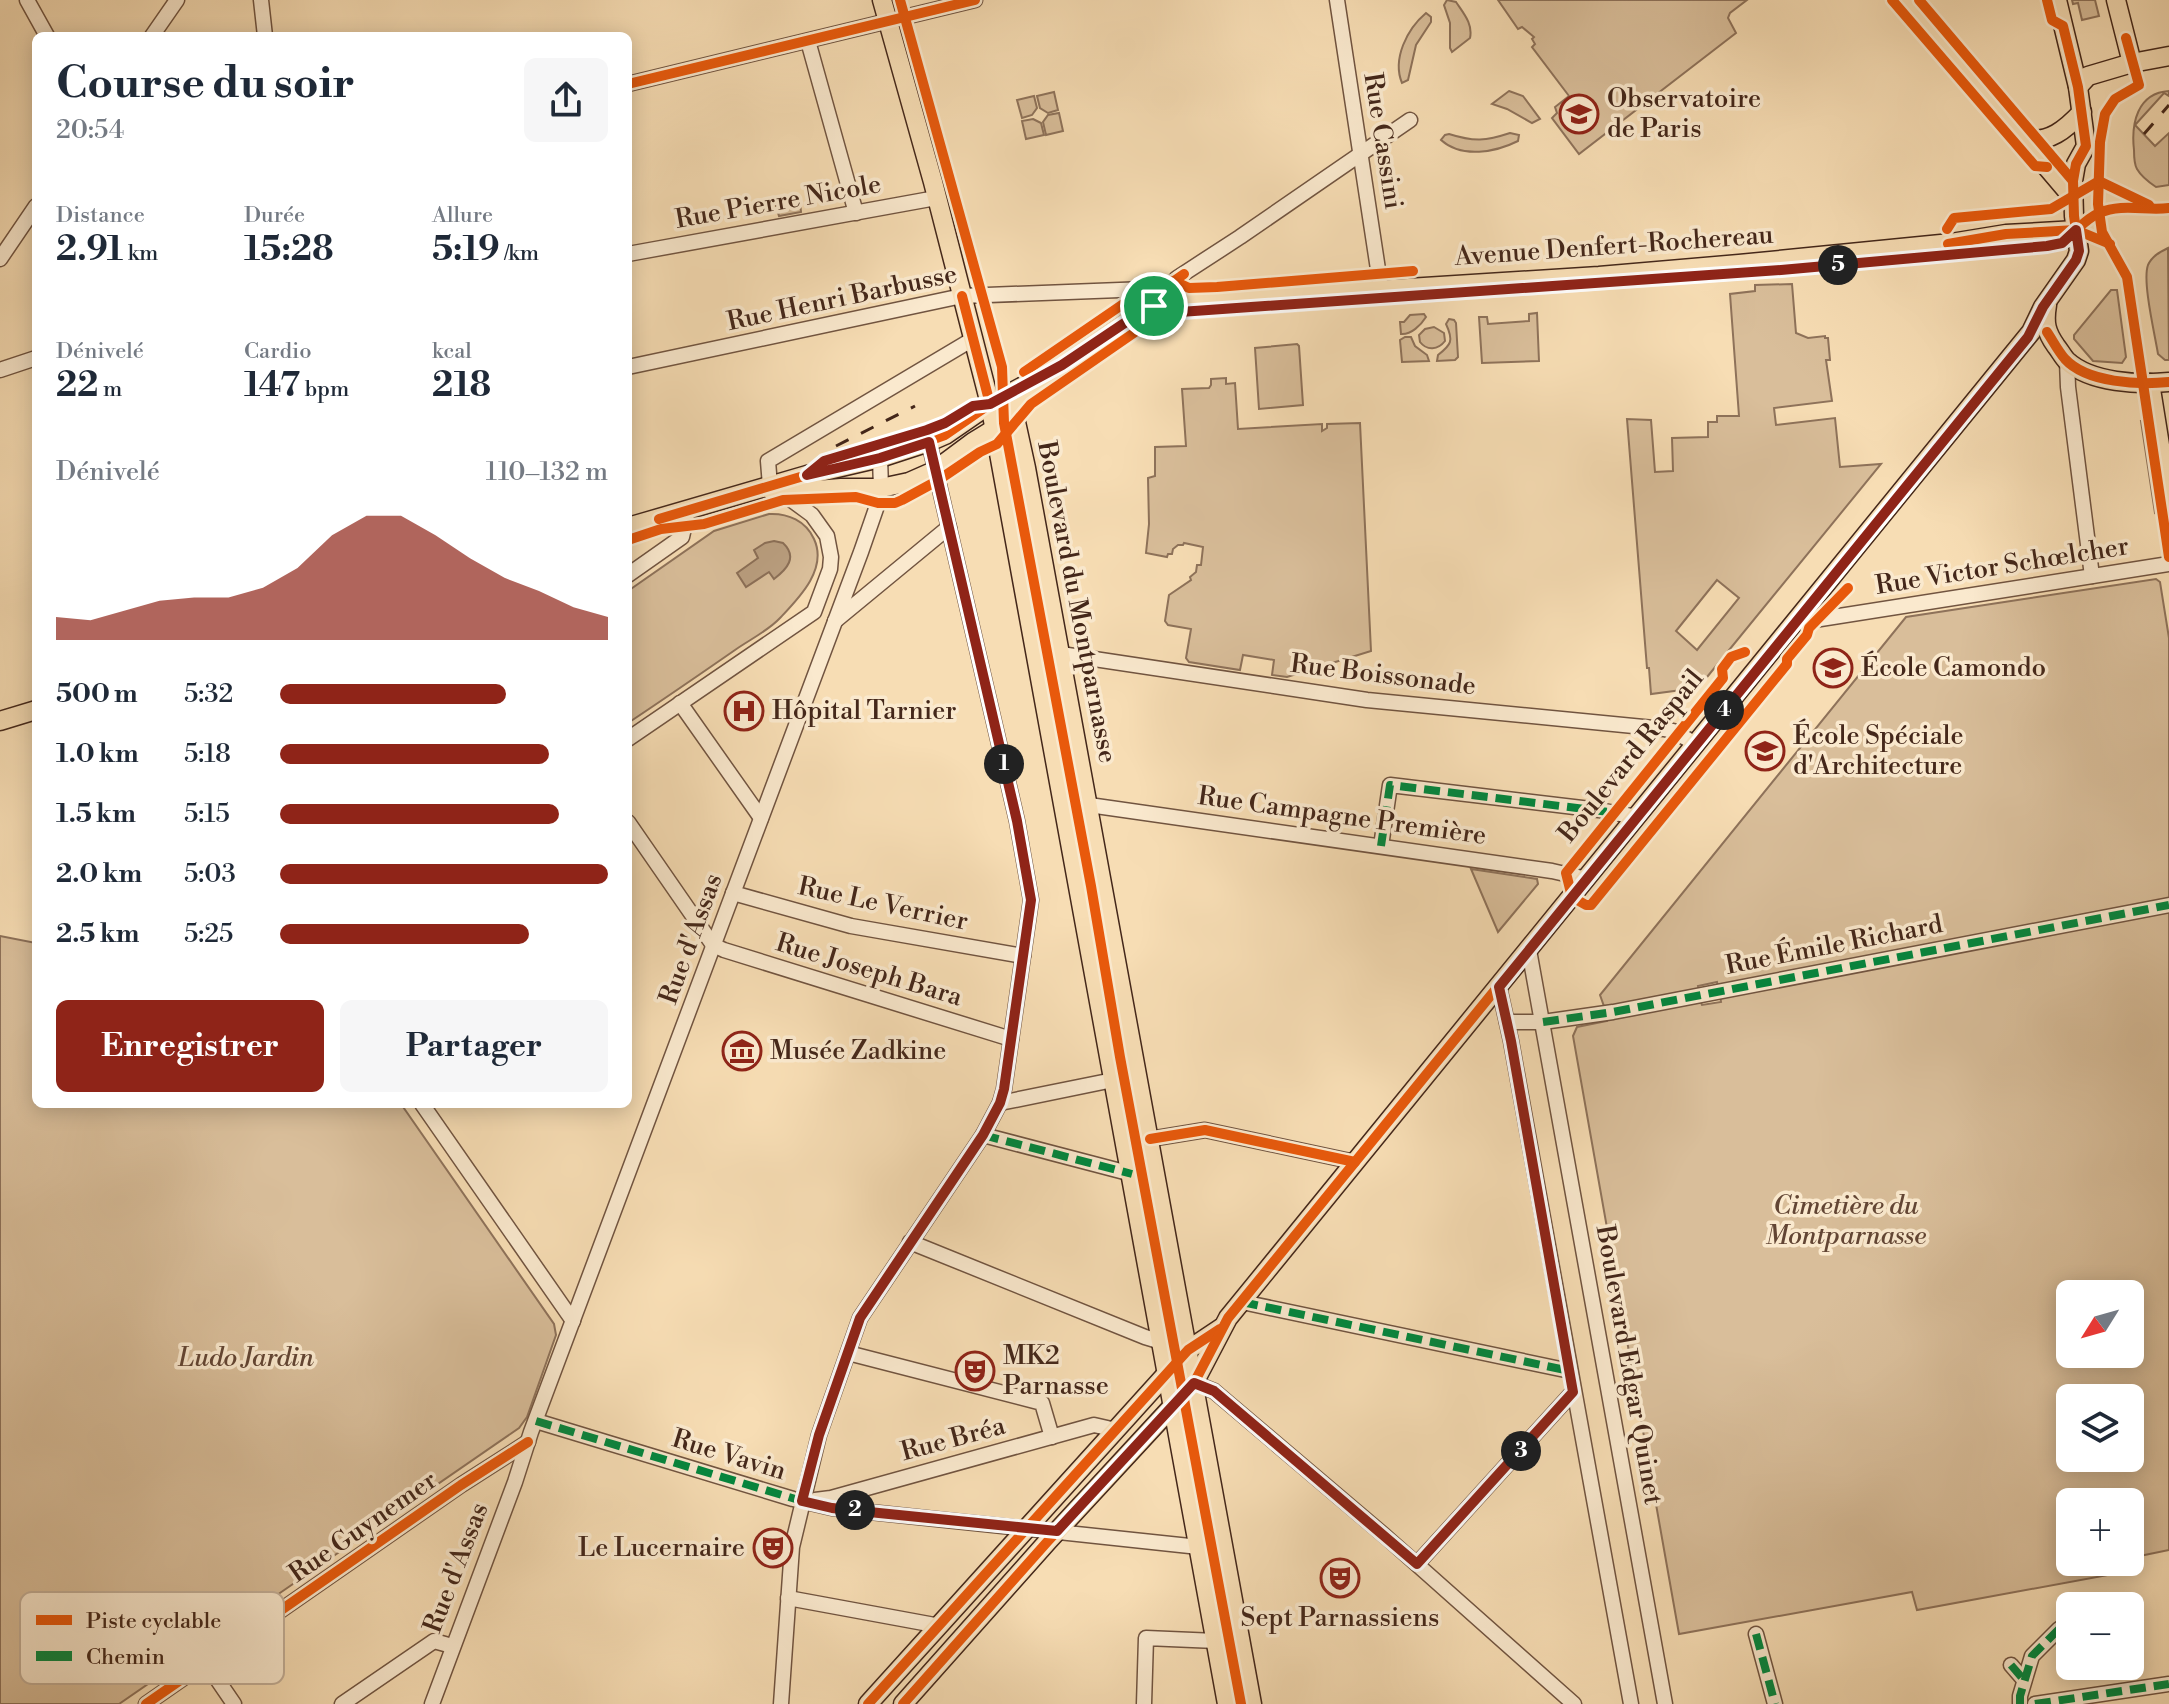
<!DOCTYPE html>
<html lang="fr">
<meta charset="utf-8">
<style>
body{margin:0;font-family:"Libre Bodoni",serif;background:#f6f6f7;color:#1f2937;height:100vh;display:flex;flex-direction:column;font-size:30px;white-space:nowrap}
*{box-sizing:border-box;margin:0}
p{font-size:26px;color:#747a83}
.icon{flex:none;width:44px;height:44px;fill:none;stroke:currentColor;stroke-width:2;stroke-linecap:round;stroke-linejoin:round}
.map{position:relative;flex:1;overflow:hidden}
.sheet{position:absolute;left:32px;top:32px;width:600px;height:1076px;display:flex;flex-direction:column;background:#fff;border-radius:12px;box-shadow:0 4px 20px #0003}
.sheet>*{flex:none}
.needle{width:52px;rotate:233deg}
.controls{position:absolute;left:2056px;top:1280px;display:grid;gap:16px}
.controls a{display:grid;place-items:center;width:88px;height:88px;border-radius:12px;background:#fff;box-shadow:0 4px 20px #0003;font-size:40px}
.pin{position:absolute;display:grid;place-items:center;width:68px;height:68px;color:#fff;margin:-34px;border:4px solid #fff;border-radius:50%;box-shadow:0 2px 8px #0007}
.km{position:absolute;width:40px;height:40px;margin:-20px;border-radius:50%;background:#222;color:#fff;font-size:22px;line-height:40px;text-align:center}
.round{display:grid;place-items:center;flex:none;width:84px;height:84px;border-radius:12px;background:#f6f6f7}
.head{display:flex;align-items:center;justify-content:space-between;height:136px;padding:0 24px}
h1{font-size:44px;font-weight:700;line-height:60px}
.figures{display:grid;grid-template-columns:repeat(3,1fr);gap:12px;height:136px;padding:8px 24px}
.figures div{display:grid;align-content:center}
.figures b{font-size:34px;font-weight:700}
.figures small{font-size:22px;font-weight:400}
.figures p{font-size:22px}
.chart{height:224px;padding:16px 24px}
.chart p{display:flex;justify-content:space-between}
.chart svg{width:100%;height:144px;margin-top:8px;fill:#8f2418;opacity:.7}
.cta{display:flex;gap:16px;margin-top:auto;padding:16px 24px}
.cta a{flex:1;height:92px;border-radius:12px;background:#8f2418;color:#fff;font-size:32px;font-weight:700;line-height:92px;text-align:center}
.cta a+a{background:#f6f6f7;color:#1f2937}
ul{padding:0 24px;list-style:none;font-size:26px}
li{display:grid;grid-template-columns:128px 96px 1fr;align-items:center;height:60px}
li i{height:20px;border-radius:10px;background:#8f2418}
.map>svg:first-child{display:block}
.green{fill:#d9be9a;stroke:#8e725a;stroke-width:2;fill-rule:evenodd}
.water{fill:#ba9f80;stroke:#8b6f57;stroke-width:2}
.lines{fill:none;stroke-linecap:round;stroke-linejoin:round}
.minor-casing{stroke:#715440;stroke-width:17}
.major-casing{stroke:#44271a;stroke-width:21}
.minor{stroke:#fae9ce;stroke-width:14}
.major{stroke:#f7ddb4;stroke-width:18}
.rail{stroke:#44271a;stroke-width:3;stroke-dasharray:14 14;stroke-linecap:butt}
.quiet{stroke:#00873e;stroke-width:8;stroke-dasharray:16 8;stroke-linecap:butt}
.cycleway-casing{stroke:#fae9ce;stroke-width:15}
.cycleway{stroke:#e8590c;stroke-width:10}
.route-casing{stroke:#fff;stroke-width:16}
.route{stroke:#8f2418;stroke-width:10}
.labels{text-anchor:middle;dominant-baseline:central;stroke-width:7;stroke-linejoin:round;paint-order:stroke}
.poi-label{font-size:26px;fill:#44271a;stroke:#fae9ce;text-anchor:start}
.street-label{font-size:26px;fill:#44271a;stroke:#fae9ce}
.park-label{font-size:26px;font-style:italic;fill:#624534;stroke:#fae9ce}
.key{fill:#fae9ce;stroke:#c3af98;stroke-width:2}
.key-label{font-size:22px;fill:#44271a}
</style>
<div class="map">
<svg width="2169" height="1704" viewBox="0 0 2169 1704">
<rect width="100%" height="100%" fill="#f7ddb4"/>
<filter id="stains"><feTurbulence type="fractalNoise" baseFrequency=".0025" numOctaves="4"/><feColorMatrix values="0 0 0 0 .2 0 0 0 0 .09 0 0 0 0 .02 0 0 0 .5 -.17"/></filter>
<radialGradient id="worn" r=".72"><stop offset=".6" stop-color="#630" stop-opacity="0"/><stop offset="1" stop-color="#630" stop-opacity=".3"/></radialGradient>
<g class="green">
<path d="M1447,0l9,2c8,12 17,22 14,36l-18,14 -2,-4v-25l-6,-18z"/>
<path d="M1498,0h249l-17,13 -2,5 8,15 -157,121 -27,-36 5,-5 -2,-6 14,-11 -37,-49 3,-3 -3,-5 2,-2 -12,-10 -4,2z"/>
<path d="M2072,0h23l4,16 -17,4 -4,-17 -5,1z"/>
<path d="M1426,13l5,4v5l-15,23 -8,35 -6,3c-10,-24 5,-54 24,-70z"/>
<path d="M1509,91l14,5 17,23 -8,4 -25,-14 -15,-5z"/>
<path d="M2169,91v5l-5,-3 -29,32 20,21 14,-13v52l-13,2c-6,-4 -15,-11 -19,-18 -3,-5 -3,-14 -3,-19 -3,-26 3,-57 35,-59z"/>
<path d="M1054,92l4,18 -10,3 -8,-5 -3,-12z"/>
<path d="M1034,96l3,12 -5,7 -10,3 -5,-18z"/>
<path d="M1059,113l4,18 -17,4 -3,-13 5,-7z"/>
<path d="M1033,119l8,4 3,12 -18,4 -4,-18z"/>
<path d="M1510,133l9,2 -1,6c-22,11 -56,18 -77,-1l4,-5 4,-1c25,8 37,7 61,-1z"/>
<path d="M800,201l1,11 -22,4 -3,-10z"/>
<path d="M2168,248l1,112h-4l-7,-6c-3,-19 -16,-73 -10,-89 4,-9 12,-13 20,-17z"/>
<path d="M1792,284l4,49 12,5 17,-2v2h3l2,22h-4l6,41 -58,7 2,17 59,-7 5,49 41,-3 -187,229 -5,-4 -38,5 -2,-26h-2l-20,-249 24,1 4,52 18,-1 -1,-33 36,-1v-15h9v-6h22l-9,-122 25,-3v-6zM1717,580l22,18 -42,52 -21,-19z"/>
<path d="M2111,290h6l9,67 -4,6 -29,-2 -19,-22v-4z"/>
<path d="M1537,313l2,48 -57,2 -3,-46h8l1,7 41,-3v-7z"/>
<path d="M1424,314l2,3c-5,8 -15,18 -25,17l-1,-12h4l6,-7z"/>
<path d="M1449,319l5,1 2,3 2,34 -3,3 -18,1 1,-6c13,-10 16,-14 8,-31z"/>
<path d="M1434,327l10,6 1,8c-7,9 -18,10 -25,1l-1,-7 6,-6z"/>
<path d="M1405,337h6l4,9 12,9 2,6 -27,1 -2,-22z"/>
<path d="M1297,344l2,2 4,59 -44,4 -4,-61z"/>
<path d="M1226,378v6l9,-1 3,46 84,-5v7l5,-3v-4l33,-1 11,228 -84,26 -15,-2 2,-15 -31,-5 -3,15 -51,-8 -3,-4 5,-29 -23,-4 -3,-4 4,-26 22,-15 -1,-3 6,-5 1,-7h4l2,-18 -19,-4 -1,2h-5l-5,4 -1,5h-4l-1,3 -21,-4 3,-29 -1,-46 7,-2v-29l31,-1 -4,-57 27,-1 2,-3v-6z"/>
<path d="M2141,421h4l14,91 -4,1z"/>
<path d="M769,514c19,-1 37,7 45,25 14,30 -15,59 -34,79 -12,13 -31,22 -45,32 -36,25 -71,49 -107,73v-132l86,-60z"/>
<path d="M2156,579l4,3 9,56v262l-451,87 -1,-5 -19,4 1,5 -94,18 -5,-14 306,-378z"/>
<path d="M1471,869l66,10 1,5 -40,48z"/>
<path d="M2169,909v641l-39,8v-56h-60v60h50l-1,11 -202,37 -5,-18 -233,42 -106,-598 4,-9 30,-6v-4l93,-17 2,5 19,-3 -1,-7zM2070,1294h60v60h-60zM2070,1398h60v60h-60z"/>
<path d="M0,936l36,7v161h365l153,220 2,11 -29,82 -8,11 -400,276h-119z"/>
</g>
<path class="water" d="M774,541l9,2c15,14 4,26 -9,36l-5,-7 -23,15 -9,-14 21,-15 -4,-8 11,-7z"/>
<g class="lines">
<defs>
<g id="minor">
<path d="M27,0l20,36"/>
<path d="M261,0l4,36"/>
<path d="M1337,0l44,289"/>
<path d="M152,36l25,-36"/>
<path d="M808,41l48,172"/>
<path d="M628,84l347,-84"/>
<path d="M628,254l308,-56"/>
<path d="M0,259l36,-53"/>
<path d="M2067,361l1,26 24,189"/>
<path d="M628,367l334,-71 184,-7 8,17 23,-28 63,-41 170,-117"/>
<path d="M0,370l36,-12"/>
<path d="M770,486l-2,-25 205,-122"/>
<path d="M628,575l54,-38 6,-27"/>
<path d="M835,621l114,-94"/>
<path d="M1795,623l374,-59"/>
<path d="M1061,654l306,46 297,29 9,2 23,13"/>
<path d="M680,703l81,115"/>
<path d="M628,739l186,-127 16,-43 1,-12 -4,-21 -15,-21 -30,-22"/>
<path d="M1089,805l463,66 35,8"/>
<path d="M628,822l85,123"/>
<path d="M1381,846l9,-61 209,25 38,7"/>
<path d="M733,893l118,33 172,30"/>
<path d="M713,945l11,5 287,89"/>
<path d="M1529,950l136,754"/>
<path d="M1499,987l12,54 120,663"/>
<path d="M1507,1022h36l70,-10 556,-107"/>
<path d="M1000,1103l113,-23"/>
<path d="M422,1104l151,217"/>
<path d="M983,1135l149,39"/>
<path d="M1150,1139l55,-9 150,32"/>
<path d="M910,1242l235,95 43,13"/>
<path d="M1242,1302l328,69"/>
<path d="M848,1353l194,50 10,34"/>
<path d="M1194,1383l20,8 171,145 189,168"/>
<path d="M536,1421l257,78 39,9 367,39"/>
<path d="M815,1500l16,-2 263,-73 22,5"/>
<path d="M1417,1564l156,-172"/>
<path d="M788,1598l152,28"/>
<path d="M1756,1634l19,70"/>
<path d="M206,1663l28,41"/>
<path d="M2011,1665l13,15"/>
<path d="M146,1704l315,-219 67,-43"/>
<path d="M342,1704l92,-63 18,5"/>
<path d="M432,1704l83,-222 16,-50 330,-880 17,-49 3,-15 -1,-30"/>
<path d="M781,1704l11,-157 27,-112 41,-117 123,-183 17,-32 4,-14 27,-189 -14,-79 -88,-379"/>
<path d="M1144,1704l2,-66 70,3"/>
<path d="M2020,1704v-8l12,-40 27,-27"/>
<path d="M2035,1704l134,-20"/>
</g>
<g id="major">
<path d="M882,0l51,182 57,222 237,1300"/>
<path d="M1905,0l168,198"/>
<path d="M2116,0l16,63"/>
<path d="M2078,87l10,-11 44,-13 37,-7"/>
<path d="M2024,139c25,5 42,-10 58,-27"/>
<path d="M2047,305c-3,18 -1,27 9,41 4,5 7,11 11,15 24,22 72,24 102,21"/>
<path d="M2150,383l19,118"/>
<path d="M990,404l13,-1 11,10 12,55 226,1236"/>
<path d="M772,491l10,2 59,-5h40l28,-6 25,-11 39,-29 31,-19 45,-45"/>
<path d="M628,527l179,-52 73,-17 49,-16 16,-7 45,-31 72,-39 76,-51 16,-8 63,-6 382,-24 140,-12 212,-21 55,-9 70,-4"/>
<path d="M0,721l36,-11"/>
<path d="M868,1704l320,-354 33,-22"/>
<path d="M903,1704l145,-163 146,-158 34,-65 803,-986 12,-25 33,-47 3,-9 -5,-35 -1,-35 3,-17 10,-18 -8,-59 -21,-87"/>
</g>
</defs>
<use href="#minor" class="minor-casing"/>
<use href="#major" class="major-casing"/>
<use href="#minor" class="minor"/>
<use href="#major" class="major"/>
<g class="rail">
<path d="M2144,134l25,-29"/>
<path d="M836,446l79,-40"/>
</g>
<g class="quiet">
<path d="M1381,846l9,-61 227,28"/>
<path d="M1543,1022l70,-10 556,-107"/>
<path d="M983,1135l149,39"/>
<path d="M1242,1302l328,69"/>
<path d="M536,1421l266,80"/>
<path d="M1756,1634l19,70"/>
<path d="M2011,1665l13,15"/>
<path d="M2020,1704v-8l12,-40 27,-27"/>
<path d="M2035,1704l134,-20"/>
</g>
<defs>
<g id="cycleway">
<path d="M900,0l102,367 2,56 87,463 29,171 121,647"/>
<path d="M1892,0l143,166 12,1"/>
<path d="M1919,0l154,181"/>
<path d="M2047,0l5,20 11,6 15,61 8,59 -10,18 -3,17 1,35 5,35 -3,9 -28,39"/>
<path d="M2126,38l13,47 -24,14 -10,15 -5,28 -2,62 4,28 25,45 42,280"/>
<path d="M628,84l347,-84"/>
<path d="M1947,229l7,-11 97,-9 48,-28 50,24"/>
<path d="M1948,244l58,-10 70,-4 34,14"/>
<path d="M962,296l28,108"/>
<path d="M2047,332c6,9 11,19 18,27 22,24 74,26 104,23"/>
<path d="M1024,372l105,-72 17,-11 28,-8 15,7 28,-1 196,-16"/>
<path d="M659,519l148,-44 73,-17 65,-23 45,-31 72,-39 76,-51 16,-8 20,-25 10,-7"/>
<path d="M628,540l33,-11 43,-5 79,-24 73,-3 22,6h17l7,-3 35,-19 43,-29 17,-8 34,-40 123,-85 14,-5 613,-44 266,-24c27,-5 30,-23 52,-33 24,-10 46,-2 70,-5"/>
<path d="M1745,652l-14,5 -9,12 1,9 -157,195 6,24 14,8h5l196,-241v-5l20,-24 2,-7 39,-40"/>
<path d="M1150,1139l55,-9 150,32"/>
<path d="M146,1704l315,-219 67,-43"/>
<path d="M868,1704l320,-354 32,-21"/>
<path d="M903,1704l145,-163 146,-158 34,-65 803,-986"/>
</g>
</defs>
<use href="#cycleway" class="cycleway-casing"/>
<use href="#cycleway" class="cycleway"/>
</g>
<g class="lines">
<defs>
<path id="route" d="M2076,230l3,21 -3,9 -33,47 -15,30 -529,650 12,54 62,351 -156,172 -203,-173 -20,-8 -137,148 -178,-18 -47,-5 -30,-7 17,-66 41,-117 123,-183 17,-32 4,-14 27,-189 -14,-79 -88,-379 -49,16 -73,17 17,-14 103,-31 18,-7 28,-17 17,-2 72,-39 76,-51 16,-8 6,10 20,-4 601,-42 266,-24 15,-3z"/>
</defs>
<use href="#route" class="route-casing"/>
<use href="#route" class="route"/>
</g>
<defs>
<symbol id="university-ring" viewBox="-11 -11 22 22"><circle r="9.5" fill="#fae9ce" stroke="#8f2418" stroke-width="1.5"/><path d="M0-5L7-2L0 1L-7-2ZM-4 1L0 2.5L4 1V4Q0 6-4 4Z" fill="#8f2418"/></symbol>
<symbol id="hospital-ring" viewBox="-11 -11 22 22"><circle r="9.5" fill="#fae9ce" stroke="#8f2418" stroke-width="1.5"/><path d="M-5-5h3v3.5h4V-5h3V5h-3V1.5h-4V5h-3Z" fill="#8f2418"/></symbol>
<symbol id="museum-ring" viewBox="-11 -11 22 22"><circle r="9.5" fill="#fae9ce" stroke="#8f2418" stroke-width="1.5"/><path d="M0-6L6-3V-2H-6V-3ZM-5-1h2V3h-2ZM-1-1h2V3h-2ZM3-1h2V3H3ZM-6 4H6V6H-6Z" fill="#8f2418"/></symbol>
<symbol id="theatre-ring" viewBox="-11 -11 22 22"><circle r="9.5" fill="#fae9ce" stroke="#8f2418" stroke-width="1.5"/><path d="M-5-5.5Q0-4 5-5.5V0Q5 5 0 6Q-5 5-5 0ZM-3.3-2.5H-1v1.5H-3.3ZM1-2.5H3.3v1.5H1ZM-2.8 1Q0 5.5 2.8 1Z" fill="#8f2418"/></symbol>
</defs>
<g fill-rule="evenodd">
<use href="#university-ring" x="1557" y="92" width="44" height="44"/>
<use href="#university-ring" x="1811" y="646" width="44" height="44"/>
<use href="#hospital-ring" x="722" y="689" width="44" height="44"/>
<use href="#university-ring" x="1743" y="729" width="44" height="44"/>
<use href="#museum-ring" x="720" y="1029" width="44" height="44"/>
<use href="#theatre-ring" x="953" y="1349" width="44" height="44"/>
<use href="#theatre-ring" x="751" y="1526" width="44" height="44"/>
<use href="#theatre-ring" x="1318" y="1556" width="44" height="44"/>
</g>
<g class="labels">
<g class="poi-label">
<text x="1607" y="99">Observatoire<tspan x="1607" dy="30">de Paris</tspan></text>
<text x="1861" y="668">École Camondo</text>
<text x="772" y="711">Hôpital Tarnier</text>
<text x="1793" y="736">École Spéciale<tspan x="1793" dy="30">d'Architecture</tspan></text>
<text x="770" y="1051">Musée Zadkine</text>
<text x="1003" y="1356">MK2<tspan x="1003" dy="30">Parnasse</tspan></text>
<text x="745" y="1548" text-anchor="end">Le Lucernaire</text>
<text x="1340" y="1618" text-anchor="middle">Sept Parnassiens</text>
</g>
<g class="street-label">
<text transform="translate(1383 141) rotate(81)">Rue Cassini</text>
<text transform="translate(778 202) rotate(-10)">Rue Pierre Nicole</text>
<text transform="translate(1614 246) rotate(-4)">Avenue Denfert-Rochereau</text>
<text transform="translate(842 298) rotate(-12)">Rue Henri Barbusse</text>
<text transform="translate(2002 566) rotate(-9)">Rue Victor Schœlcher</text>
<text transform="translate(1077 602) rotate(79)">Boulevard du Montparnasse</text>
<text transform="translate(1383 675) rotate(7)">Rue Boissonade</text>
<text transform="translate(1631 756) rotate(-51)">Boulevard Raspail</text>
<text transform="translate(1342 816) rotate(8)">Rue Campagne Première</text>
<text transform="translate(883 904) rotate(12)">Rue Le Verrier</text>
<text transform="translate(691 939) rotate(-70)">Rue d'Assas</text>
<text transform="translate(1834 945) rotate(-11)">Rue Émile Richard</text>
<text transform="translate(869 970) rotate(17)">Rue Joseph Bara</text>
<text transform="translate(1629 1365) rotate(80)">Boulevard Edgar Quinet</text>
<text transform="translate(953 1439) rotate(-15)">Rue Bréa</text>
<text transform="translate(729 1455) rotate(17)">Rue Vavin</text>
<text transform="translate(363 1527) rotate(-35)">Rue Guynemer</text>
<text transform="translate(456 1568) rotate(-69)">Rue d'Assas</text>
</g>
<g class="park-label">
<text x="1846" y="1206">Cimetière du<tspan x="1846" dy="30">Montparnasse</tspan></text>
<text x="246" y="1358">Ludo Jardin</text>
</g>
</g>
<rect x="20" y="1592" width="264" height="92" rx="12" class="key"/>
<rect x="36" y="1615" width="36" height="10" fill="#e8590c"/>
<rect x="36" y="1651" width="36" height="10" fill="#00873e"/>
<g class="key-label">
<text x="86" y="1628">Piste cyclable</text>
<text x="86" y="1664">Chemin</text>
</g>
<rect width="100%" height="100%" filter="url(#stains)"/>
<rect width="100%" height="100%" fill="url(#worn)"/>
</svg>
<div class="controls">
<a><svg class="needle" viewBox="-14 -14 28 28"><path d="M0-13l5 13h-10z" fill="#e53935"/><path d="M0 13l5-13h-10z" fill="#747a83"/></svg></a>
<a><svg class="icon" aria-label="layers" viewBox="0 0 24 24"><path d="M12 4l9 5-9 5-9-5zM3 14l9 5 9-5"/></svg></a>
<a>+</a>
<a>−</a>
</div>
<div class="pin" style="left:1154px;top:306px;background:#1e9e55"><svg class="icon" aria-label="arrive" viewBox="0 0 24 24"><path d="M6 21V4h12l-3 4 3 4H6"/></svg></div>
<b class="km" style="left:1004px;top:764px">1</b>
<b class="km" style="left:855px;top:1510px">2</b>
<b class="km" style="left:1521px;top:1451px">3</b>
<b class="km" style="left:1724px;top:710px">4</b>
<b class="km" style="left:1838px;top:265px">5</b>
<section class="sheet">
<div class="head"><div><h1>Course du soir</h1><p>20:54</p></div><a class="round"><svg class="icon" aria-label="share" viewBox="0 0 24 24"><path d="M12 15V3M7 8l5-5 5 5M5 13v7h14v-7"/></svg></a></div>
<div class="figures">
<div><p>Distance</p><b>2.91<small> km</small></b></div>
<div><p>Durée</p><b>15:28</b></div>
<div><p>Allure</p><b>5:19<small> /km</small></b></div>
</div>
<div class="figures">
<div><p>Dénivelé</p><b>22<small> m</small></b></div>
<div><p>Cardio</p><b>147<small> bpm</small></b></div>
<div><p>kcal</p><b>218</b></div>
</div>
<div class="chart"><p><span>Dénivelé</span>110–132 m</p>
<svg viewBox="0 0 160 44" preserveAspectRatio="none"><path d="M0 44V37L10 38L20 35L30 32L40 31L50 31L60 28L70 22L80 12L90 6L100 6L110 12L120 19L130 25L140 29L150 34L160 37V44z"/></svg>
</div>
<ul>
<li><b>500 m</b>5:32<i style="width:69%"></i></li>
<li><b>1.0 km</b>5:18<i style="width:82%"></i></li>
<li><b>1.5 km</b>5:15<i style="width:85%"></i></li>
<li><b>2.0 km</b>5:03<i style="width:100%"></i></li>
<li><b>2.5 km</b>5:25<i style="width:76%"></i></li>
</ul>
<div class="cta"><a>Enregistrer</a><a>Partager</a></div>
</section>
</div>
